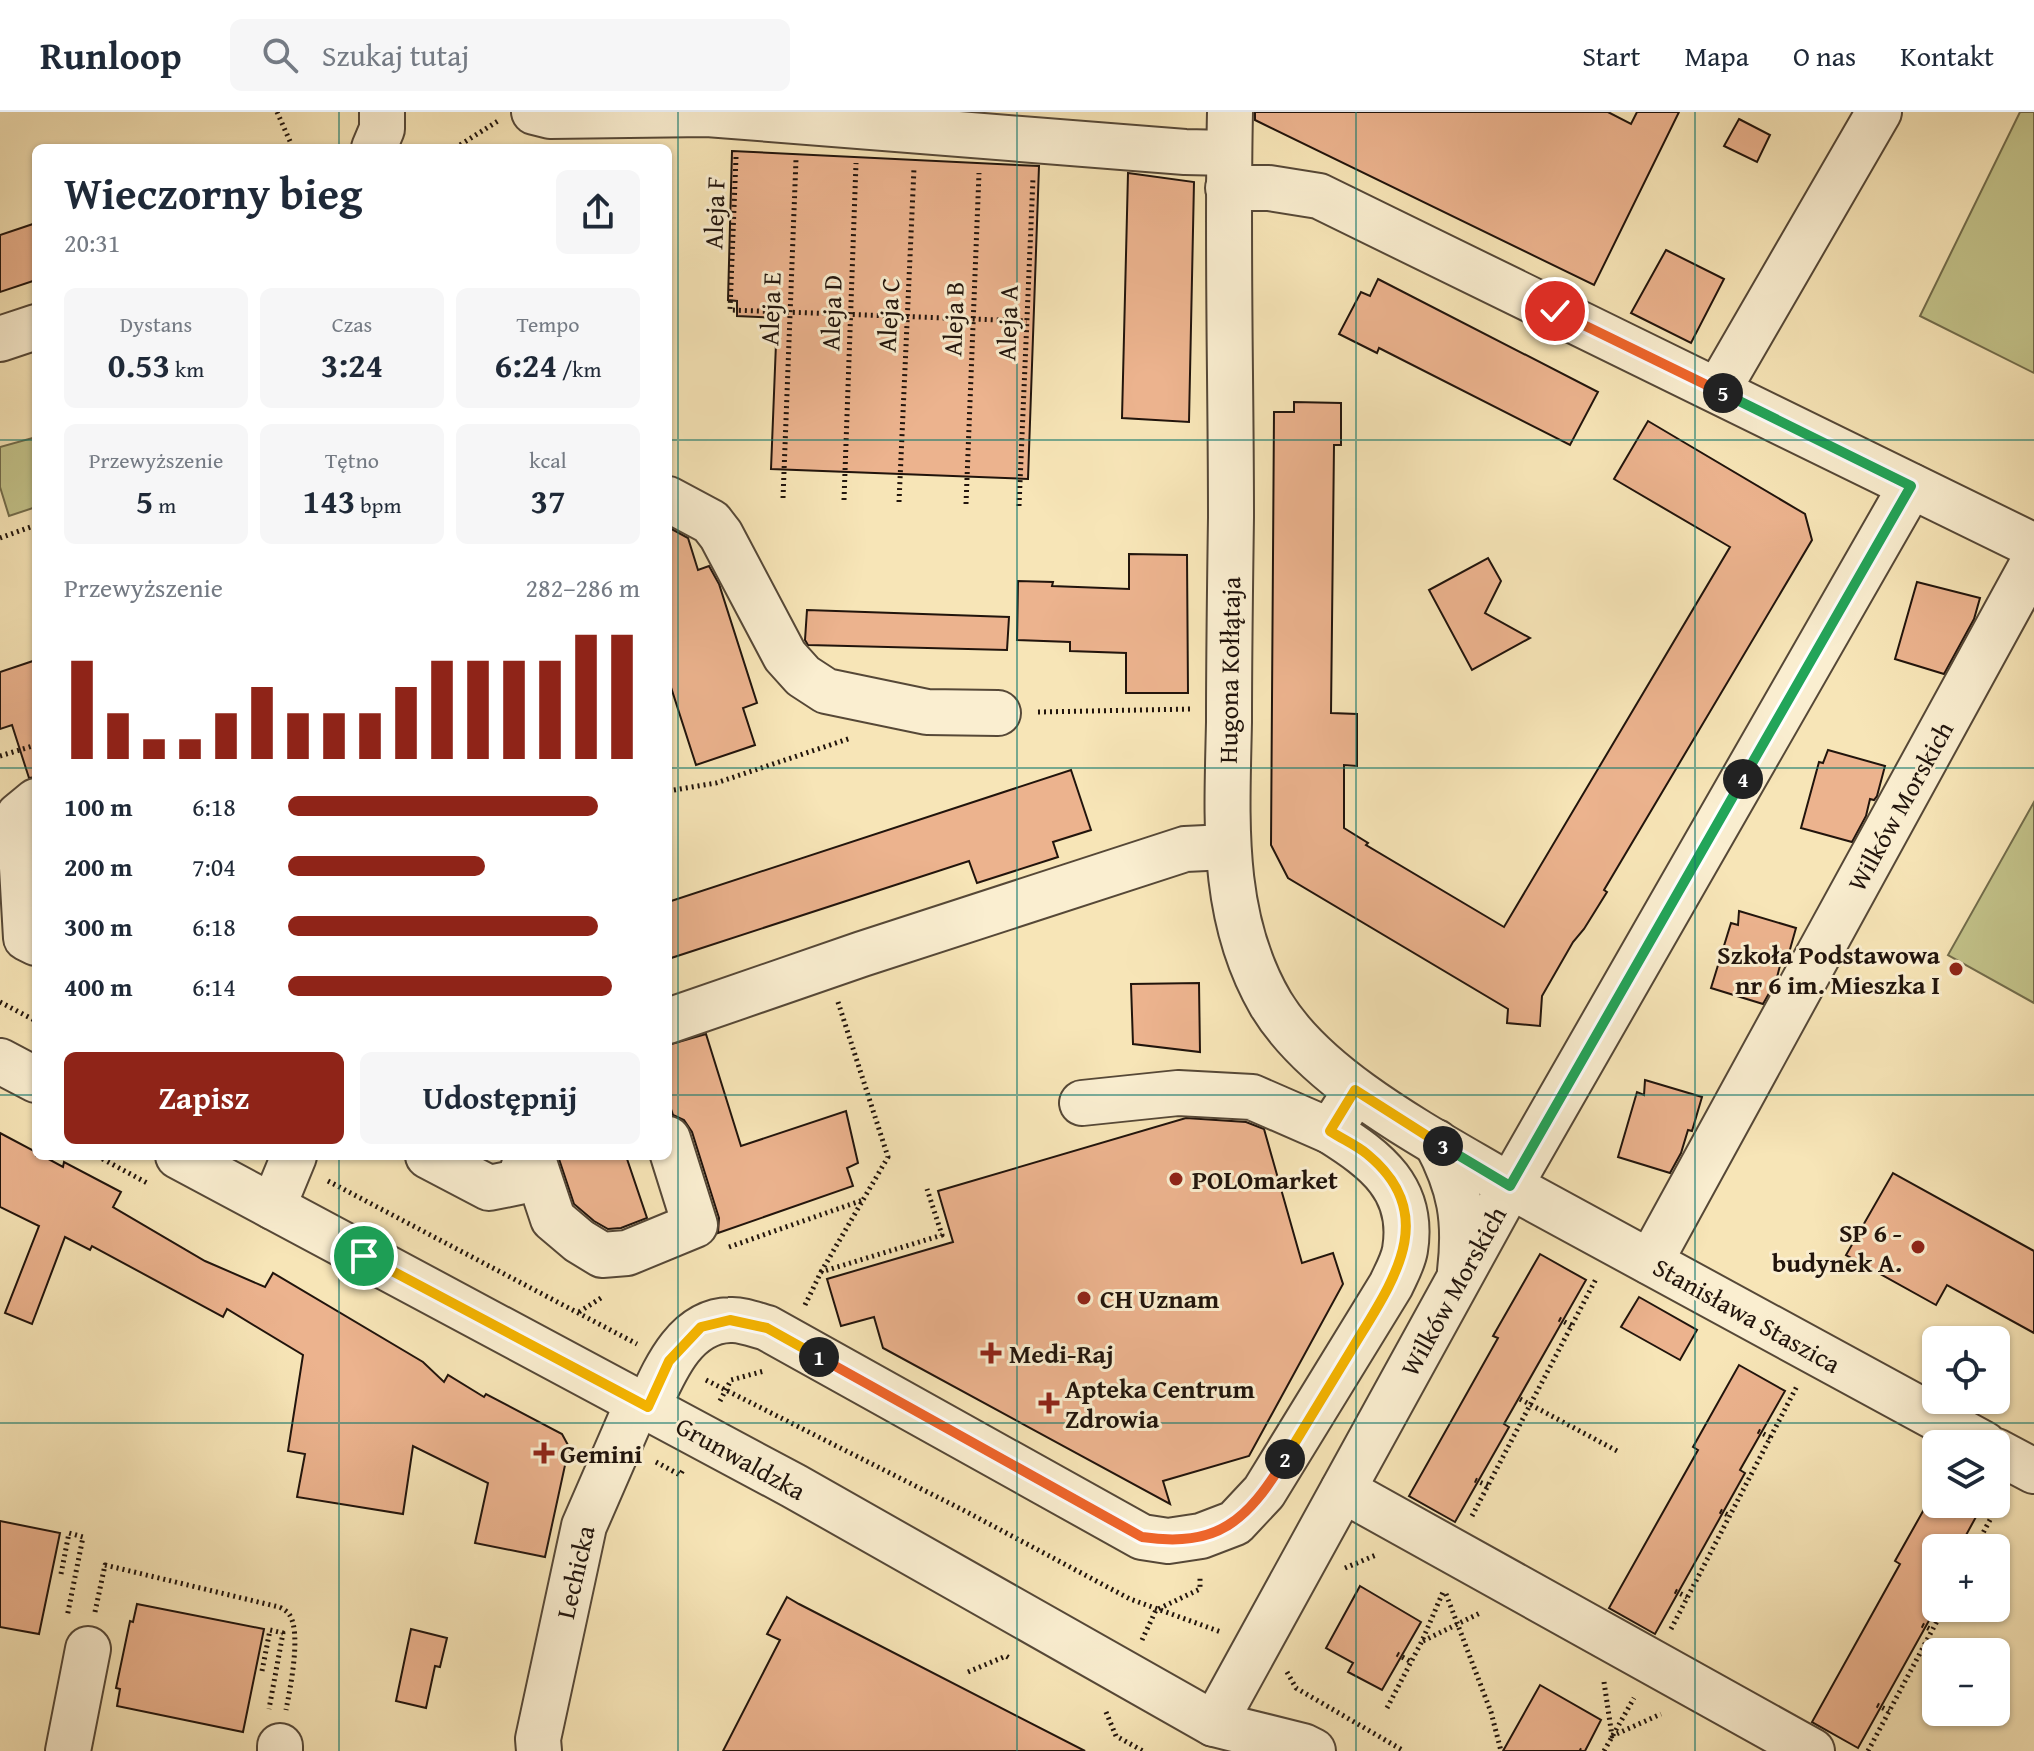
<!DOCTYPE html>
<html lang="pl">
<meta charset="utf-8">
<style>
body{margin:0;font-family:"Gentium Book Plus",serif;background:#f6f6f7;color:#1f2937;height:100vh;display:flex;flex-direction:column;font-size:30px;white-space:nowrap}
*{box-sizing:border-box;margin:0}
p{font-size:26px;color:#747a83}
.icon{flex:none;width:44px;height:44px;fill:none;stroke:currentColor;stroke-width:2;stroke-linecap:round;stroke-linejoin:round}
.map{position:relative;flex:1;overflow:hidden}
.side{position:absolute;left:32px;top:32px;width:640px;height:1016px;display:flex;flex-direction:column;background:#fff;border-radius:12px;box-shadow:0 2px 6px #0004}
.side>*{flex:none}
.controls{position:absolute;left:1922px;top:1214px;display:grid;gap:16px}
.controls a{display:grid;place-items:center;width:88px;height:88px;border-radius:12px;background:#fff;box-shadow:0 2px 6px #0004;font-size:40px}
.pin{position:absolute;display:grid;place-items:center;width:68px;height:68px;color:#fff;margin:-34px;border:4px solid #fff;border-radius:50%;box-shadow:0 2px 8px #0007}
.km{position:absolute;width:40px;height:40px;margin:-20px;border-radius:50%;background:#222;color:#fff;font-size:22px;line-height:40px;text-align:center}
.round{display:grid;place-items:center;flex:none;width:84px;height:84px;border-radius:12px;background:#f6f6f7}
.head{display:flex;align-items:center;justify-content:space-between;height:136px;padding:0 32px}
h1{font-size:44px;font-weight:700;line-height:60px}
.metrics{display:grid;grid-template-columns:repeat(3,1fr);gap:12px;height:136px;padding:8px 32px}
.metrics div{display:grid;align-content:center;border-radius:12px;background:#f6f6f7;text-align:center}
.metrics b{font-size:34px;font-weight:700}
.metrics small{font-size:22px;font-weight:400}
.metrics p{font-size:22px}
.chart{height:224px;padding:16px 32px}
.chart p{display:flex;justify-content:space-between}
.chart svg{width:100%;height:144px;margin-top:8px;stroke:#8f2418;stroke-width:6}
.button{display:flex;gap:16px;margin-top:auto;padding:16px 32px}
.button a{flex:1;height:92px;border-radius:12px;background:#8f2418;color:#fff;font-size:32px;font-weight:700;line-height:92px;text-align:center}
.button a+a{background:#f6f6f7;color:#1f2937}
ul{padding:0 32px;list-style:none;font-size:26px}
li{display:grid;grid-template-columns:128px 96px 1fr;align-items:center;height:60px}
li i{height:20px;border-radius:10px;background:#8f2418}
header{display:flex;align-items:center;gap:48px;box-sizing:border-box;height:112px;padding:0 40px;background:#fff;border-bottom:2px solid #e0e1e3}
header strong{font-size:38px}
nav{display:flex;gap:44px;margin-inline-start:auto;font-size:28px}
.search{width:560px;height:72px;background:#f6f6f7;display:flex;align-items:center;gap:20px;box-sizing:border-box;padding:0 28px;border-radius:12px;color:#747a83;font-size:30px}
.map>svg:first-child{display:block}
.green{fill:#c3c38a;stroke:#726c4b;stroke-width:2}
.building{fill:#ecb38e;stroke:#21140c;stroke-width:2}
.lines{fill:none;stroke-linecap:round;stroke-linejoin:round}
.minor-casing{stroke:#564837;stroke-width:48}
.path{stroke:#21140c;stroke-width:5;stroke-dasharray:2 4;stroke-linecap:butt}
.minor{stroke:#faeed0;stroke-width:44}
.split-1-casing{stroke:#fff;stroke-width:16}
.split-2-casing{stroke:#fff;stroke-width:16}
.split-3-casing{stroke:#fff;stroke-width:16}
.split-4-casing{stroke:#fff;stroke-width:16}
.split-5-casing{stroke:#fff;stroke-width:16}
.split-6-casing{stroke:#fff;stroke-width:16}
.split-1{stroke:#f5b400;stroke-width:10}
.split-2{stroke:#f0652b;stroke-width:10}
.split-3{stroke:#f5b400;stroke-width:10}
.split-4{stroke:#22a559;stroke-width:10}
.split-5{stroke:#22a559;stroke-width:10}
.split-6{stroke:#f0652b;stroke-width:10}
.grid{fill:none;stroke:#0f766e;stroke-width:2;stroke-opacity:0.55}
.poi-dot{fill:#8f2418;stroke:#faeed0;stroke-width:3}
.labels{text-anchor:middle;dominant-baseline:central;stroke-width:6;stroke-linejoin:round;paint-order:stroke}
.street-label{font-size:26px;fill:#21140c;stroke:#faeed0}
.poi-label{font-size:26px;font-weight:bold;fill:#21140c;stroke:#faeed0;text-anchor:start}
</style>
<header>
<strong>Runloop</strong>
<div class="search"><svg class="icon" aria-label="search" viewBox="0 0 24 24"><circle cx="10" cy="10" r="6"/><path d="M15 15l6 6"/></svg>Szukaj tutaj</div>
<nav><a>Start</a><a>Mapa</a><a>O nas</a><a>Kontakt</a></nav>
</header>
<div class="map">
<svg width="2034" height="1639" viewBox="0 0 2034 1639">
<rect width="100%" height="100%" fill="#f7e5b7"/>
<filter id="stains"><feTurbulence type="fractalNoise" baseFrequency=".0025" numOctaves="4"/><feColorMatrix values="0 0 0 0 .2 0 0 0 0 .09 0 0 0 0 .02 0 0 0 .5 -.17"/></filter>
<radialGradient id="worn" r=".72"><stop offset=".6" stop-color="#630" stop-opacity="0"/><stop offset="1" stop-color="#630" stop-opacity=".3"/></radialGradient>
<g class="green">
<path d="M2020,0h14v261l-114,-57z"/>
<path d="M36,325v70l-27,9 -9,-29v-40z"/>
<path d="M2034,690v201l-86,-48z"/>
</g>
<g class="building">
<path d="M1255,0h353l23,12 6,-12h42l-85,173 -339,-165z"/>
<path d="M1739,7l31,16 -13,27 -33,-16z"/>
<path d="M732,39l307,15 -11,313 -257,-10 6,-151 -40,-2v-15l-9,-1z"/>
<path d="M1128,61l66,9 -5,240 -67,-4z"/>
<path d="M36,111v57l-36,12v-57z"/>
<path d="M1666,138l58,29 -33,64 -60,-30z"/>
<path d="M1378,167l220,113 -28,53 -191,-97 -2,5 -38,-19 22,-42 9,4z"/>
<path d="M1294,290l47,1v42h-7l-3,268 26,1v52l-13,-1v63l24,15 -2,2 138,82 226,-380 -116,-68 34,-58 157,93 7,26 -208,350 3,2 -23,37 -11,13 -31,54 -2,30 -33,-3 1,-14 -220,-131 -17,-33 3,-433h20z"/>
<path d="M668,415l20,11 10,32 11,-4 10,18 38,119 -14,5 12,37 -59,20 -28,-87z"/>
<path d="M1129,442l58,1 1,138h-62v-40l-56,-2v-9l-53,-2 1,-59 35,1 -1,4 77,3z"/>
<path d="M1488,446l13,23 -16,32 45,25 -58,32 -43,-80z"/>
<path d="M1917,470l63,16 -6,21 -30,55 -49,-15z"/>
<path d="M807,498l202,7 -2,33 -199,-5 -3,-5z"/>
<path d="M36,548v117l-7,1 -17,-53 -12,4v-57z"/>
<path d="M1828,638l57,16 -8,30 -3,4 -4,-1 -4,17 -14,26 -51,-14 18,-66 4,1z"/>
<path d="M1071,658l20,60 -38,12 5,15 -81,26 -8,-22 -301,98v-57z"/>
<path d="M1739,799l57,17 -9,32 -2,3 -4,-1 -5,19 -13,23 -52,-16 20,-65 7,2z"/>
<path d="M1199,871l1,69 -67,-8 -2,-60z"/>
<path d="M706,922l35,112 105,-35 12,52 -11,5 6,18 -135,47 1,-15 -27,-86 -8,-12 -11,-5 -5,-15v-55z"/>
<path d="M1645,968l57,17 -10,34 -4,-1 -7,23 -11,20 -52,-16 19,-65 7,3z"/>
<path d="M1186,1006l60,4 18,7 38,134 31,-10 10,31 -94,172 -86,25 7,23 -287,-156 -9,-31 -33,9 -14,-47 126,-37 -15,-51z"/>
<path d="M0,1021l36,19v4h7l20,11 1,-5 57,30 -8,15 92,54 60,26 8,-14 150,89 21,20 4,-7 36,22 2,-3 76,40 7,13 -24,110 -70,-14 13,-60 -75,-37 -10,68 -106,-17 8,-43 -17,-3 15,-96 -76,-46 -4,8 -131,-71 -2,4 -25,-13 -33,87 -27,-11 34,-87 -39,-19z"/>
<path d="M558,1044h68l21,62 -26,10 -13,1 -14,-8 -20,-17z"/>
<path d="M1893,1061l141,78v82l-87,-48 -11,20 -90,-50z"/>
<path d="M1540,1142l46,26 -82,144 5,3 -54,95 -46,-26 89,-158 -5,-2z"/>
<path d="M1639,1185l58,33 -17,30 -59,-33z"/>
<path d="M1739,1253l46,26 -45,79 5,3 -90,161 -46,-26 89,-158 -5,-3z"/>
<path d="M1936,1376v16h47l-24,44h-23v60l-78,140 -46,-26 88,-158 -5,-3z"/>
<path d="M0,1409l60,12 -21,101 -39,-7z"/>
<path d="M1360,1474l61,36 -39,68 -34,-18 5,-9 -27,-15z"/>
<path d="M787,1485l12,7 286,147h-362l57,-111 -13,-6z"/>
<path d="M137,1492l127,25 -21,103 -126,-26 3,-17 -4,-1 14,-67 3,1z"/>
<path d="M411,1517l36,9 -7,29 -5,-1 -9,42 -30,-7z"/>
<path d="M1540,1573l61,35 -16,31h-82z"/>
</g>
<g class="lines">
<defs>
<g id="minor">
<path d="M534,0l16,4 157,-2 478,38 44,1"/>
<path d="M1230,0c-3,135 1,270 1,405 -1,68 -2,137 -2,205 -2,98 -9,195 42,282 47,78 162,136 239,182l474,258"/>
<path d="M374,36l8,-19v-17"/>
<path d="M1228,76h41l50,8 715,350"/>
<path d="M0,227l36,-12"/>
<path d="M1718,278l161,-278"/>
<path d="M668,387l43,23 10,13 64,121 18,20 23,15 101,21 71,1"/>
<path d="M36,689l-17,14 7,123 10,5"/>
<path d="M668,909l194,-67 323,-105 42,-2"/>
<path d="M0,949l36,19"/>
<path d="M1082,991l96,-10 74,4 78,34 16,-25"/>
<path d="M1436,1030c24,45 30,78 24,129"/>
<path d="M178,1044l616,330 420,238 89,22 10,5"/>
<path d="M428,1044l61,32 30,-6 8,-26"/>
<path d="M532,1044l21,63 26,22 23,14 25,-2 68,-28 -27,-86"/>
<path d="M273,1095l21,-51"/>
<path d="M1650,1150l384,-701"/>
<path d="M648,1295c16,-35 36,-86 82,-87 11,-1 26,5 37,8l375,209 26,4 33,-5 34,-13 29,-31 127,-207c5,-11 12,-23 14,-35 10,-61 -29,-90 -75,-119"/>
<path d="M1996,1339l38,20"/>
<path d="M1343,1378l469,261"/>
<path d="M1214,1612l296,-538 401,-700"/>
<path d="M68,1639l20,-102"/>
<path d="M280,1639v-5"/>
<path d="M539,1639l-1,-12 46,-213 54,-124"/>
</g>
</defs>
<use href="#minor" class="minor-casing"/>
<g class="path">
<path d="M277,0l16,36"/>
<path d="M455,36l43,-27"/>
<path d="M736,45l-6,153 297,11"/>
<path d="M783,386l13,-339"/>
<path d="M844,388l12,-337"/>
<path d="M899,390l15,-334"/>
<path d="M966,392l13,-331"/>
<path d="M1019,394l14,-328"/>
<path d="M0,426l36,-13"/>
<path d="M1038,600l154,-3"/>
<path d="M0,644l36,-11"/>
<path d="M668,679l48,-8 135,-45"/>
<path d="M0,890l36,19"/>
<path d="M97,1044l52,28"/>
<path d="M328,1069l309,163"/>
<path d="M729,1135l134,-47"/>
<path d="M821,1160l67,-115 -50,-155"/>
<path d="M805,1193l16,-33 121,-37 -15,-46"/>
<path d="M579,1200l25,-16"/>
<path d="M1559,1207l13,7"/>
<path d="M706,1268l259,131 165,88 91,33"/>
<path d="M1520,1287l99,53"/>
<path d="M720,1289l11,-21 33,-9"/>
<path d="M1758,1319l13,7"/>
<path d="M656,1350l24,13 3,-5"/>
<path d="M1475,1368l13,6"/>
<path d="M1720,1399l10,5"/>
<path d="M1472,1404l125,-239"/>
<path d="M1961,1431l9,5"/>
<path d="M1975,1436l26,-49"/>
<path d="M1345,1456l31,-13"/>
<path d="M61,1462l8,-41 14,4 -16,80"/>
<path d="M1675,1479l12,6"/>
<path d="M1446,1482l45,118 10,39"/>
<path d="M95,1500l10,-47 174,42c3,1 9,5 10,7 13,18 1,75 -3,96"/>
<path d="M1922,1513l10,5"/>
<path d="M1671,1517l126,-243"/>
<path d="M1142,1528l14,-30 44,-21v-12"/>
<path d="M1423,1529l59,-29"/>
<path d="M1397,1542l14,8"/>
<path d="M262,1559l8,-41 13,3 -14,76"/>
<path d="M968,1560l38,-16 5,3"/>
<path d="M1287,1560l9,16 108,63"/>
<path d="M1604,1570l8,54 49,-22"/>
<path d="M1877,1593l12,6"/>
<path d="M1387,1596l35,-67 21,-49"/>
<path d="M1106,1600l10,24 27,15"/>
<path d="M1579,1638l2,1"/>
<path d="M1604,1639l30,-53"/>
<path d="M1868,1639l76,-143"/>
</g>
<use href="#minor" class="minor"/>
</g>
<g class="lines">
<defs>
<path id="split-1" d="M364,1144l284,151 21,-46 32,-34 29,-7 37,8 52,29"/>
<path id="split-2" d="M819,1245l323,180c76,11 105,-16 143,-78"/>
<path id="split-3" d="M1285,1347c24,-40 49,-80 73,-120 38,-62 81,-126 9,-185 -11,-9 -25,-15 -37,-23l25,-41 88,56"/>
<path id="split-4" d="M1443,1034l67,40 233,-407"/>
<path id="split-5" d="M1723,281l188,93 -168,293"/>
<path id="split-6" d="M1555,199l168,82"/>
</defs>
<use href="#split-1" class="split-1-casing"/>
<use href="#split-2" class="split-2-casing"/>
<use href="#split-3" class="split-3-casing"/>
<use href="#split-4" class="split-4-casing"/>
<use href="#split-5" class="split-5-casing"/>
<use href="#split-6" class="split-6-casing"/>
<use href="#split-1" class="split-1"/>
<use href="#split-2" class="split-2"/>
<use href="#split-3" class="split-3"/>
<use href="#split-4" class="split-4"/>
<use href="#split-5" class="split-5"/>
<use href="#split-6" class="split-6"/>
</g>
<path class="grid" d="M339,0v36M678,0v1639M1017,0v1639M1356,0v1639M1695,0v1639M0,328h36M668,328h1366M0,656h36M668,656h1366M0,983h36M668,983h1366M339,1044v595M0,1311h2034"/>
<g class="poi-dot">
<circle cx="1956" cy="857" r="8"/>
<circle cx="1176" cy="1067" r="8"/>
<circle cx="1918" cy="1135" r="8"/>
<circle cx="1084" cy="1186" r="8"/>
<path d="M987 1229h8v8h8v8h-8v8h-8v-8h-8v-8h8z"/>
<path d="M1045 1279h8v8h8v8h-8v8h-8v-8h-8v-8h8z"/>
<path d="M540 1329h8v8h8v8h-8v8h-8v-8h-8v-8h8z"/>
</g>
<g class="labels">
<g class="street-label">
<text transform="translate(714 101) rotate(-88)">Aleja F</text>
<text transform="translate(770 197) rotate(-88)">Aleja E</text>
<text transform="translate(831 201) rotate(-88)">Aleja D</text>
<text transform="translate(888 203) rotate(-87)">Aleja C</text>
<text transform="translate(953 207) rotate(-88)">Aleja B</text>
<text transform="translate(1007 211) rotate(-88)">Aleja A</text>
<text transform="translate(1229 558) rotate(-89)">Hugona Kołłątaja</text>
<text transform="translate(1900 694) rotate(-61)">Wilków Morskich</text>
<text transform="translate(1453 1179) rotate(-61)">Wilków Morskich</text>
<text transform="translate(1747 1203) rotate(29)">Stanisława Staszica</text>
<text transform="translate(741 1346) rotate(29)">Grunwaldzka</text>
<text transform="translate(575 1460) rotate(-77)">Lechicka</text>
</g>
<g class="poi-label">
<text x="1940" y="842" text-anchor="end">Szkoła Podstawowa<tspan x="1940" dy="30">nr 6 im. Mieszka I</tspan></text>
<text x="1192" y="1067">POLOmarket</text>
<text x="1902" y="1120" text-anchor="end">SP 6 -<tspan x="1902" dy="30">budynek A.</tspan></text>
<text x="1100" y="1186">CH Uznam</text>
<text x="1009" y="1241">Medi-Raj</text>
<text x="1065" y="1276">Apteka Centrum<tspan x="1065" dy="30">Zdrowia</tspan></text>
<text x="560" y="1341">Gemini</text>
</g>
</g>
<rect width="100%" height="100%" filter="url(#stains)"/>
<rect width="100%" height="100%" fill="url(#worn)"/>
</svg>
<div class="controls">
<a><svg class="icon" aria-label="locate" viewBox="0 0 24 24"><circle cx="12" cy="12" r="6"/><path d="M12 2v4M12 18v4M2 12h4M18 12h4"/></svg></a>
<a><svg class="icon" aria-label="layers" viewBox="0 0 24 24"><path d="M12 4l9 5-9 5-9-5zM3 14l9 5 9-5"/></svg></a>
<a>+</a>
<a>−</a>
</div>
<div class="pin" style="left:364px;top:1144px;background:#1e9e55"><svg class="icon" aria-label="arrive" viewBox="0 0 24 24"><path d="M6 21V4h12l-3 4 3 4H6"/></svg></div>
<div class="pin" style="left:1555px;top:199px;background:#d93025"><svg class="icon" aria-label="check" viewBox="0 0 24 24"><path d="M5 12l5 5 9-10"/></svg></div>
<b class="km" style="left:819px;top:1245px">1</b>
<b class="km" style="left:1285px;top:1347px">2</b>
<b class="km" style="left:1443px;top:1034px">3</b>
<b class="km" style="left:1743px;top:667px">4</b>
<b class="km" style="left:1723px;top:281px">5</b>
<section class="side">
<div class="head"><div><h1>Wieczorny bieg</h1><p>20:31</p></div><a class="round"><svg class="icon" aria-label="share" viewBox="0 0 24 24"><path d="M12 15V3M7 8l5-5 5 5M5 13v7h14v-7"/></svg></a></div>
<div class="metrics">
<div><p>Dystans</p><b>0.53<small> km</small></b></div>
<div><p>Czas</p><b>3:24</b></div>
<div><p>Tempo</p><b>6:24<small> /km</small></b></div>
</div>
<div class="metrics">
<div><p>Przewyższenie</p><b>5<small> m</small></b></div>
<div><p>Tętno</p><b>143<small> bpm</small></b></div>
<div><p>kcal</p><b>37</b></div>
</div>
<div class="chart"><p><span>Przewyższenie</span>282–286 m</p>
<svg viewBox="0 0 160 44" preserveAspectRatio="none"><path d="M5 44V14M15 44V30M25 44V38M35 44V38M45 44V30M55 44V22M65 44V30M75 44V30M85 44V30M95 44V22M105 44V14M115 44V14M125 44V14M135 44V14M145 44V6M155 44V6"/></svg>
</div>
<ul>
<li><b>100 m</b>6:18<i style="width:88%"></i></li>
<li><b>200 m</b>7:04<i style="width:56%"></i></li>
<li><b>300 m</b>6:18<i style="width:88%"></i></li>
<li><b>400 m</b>6:14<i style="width:92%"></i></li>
</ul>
<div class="button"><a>Zapisz</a><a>Udostępnij</a></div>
</section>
</div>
